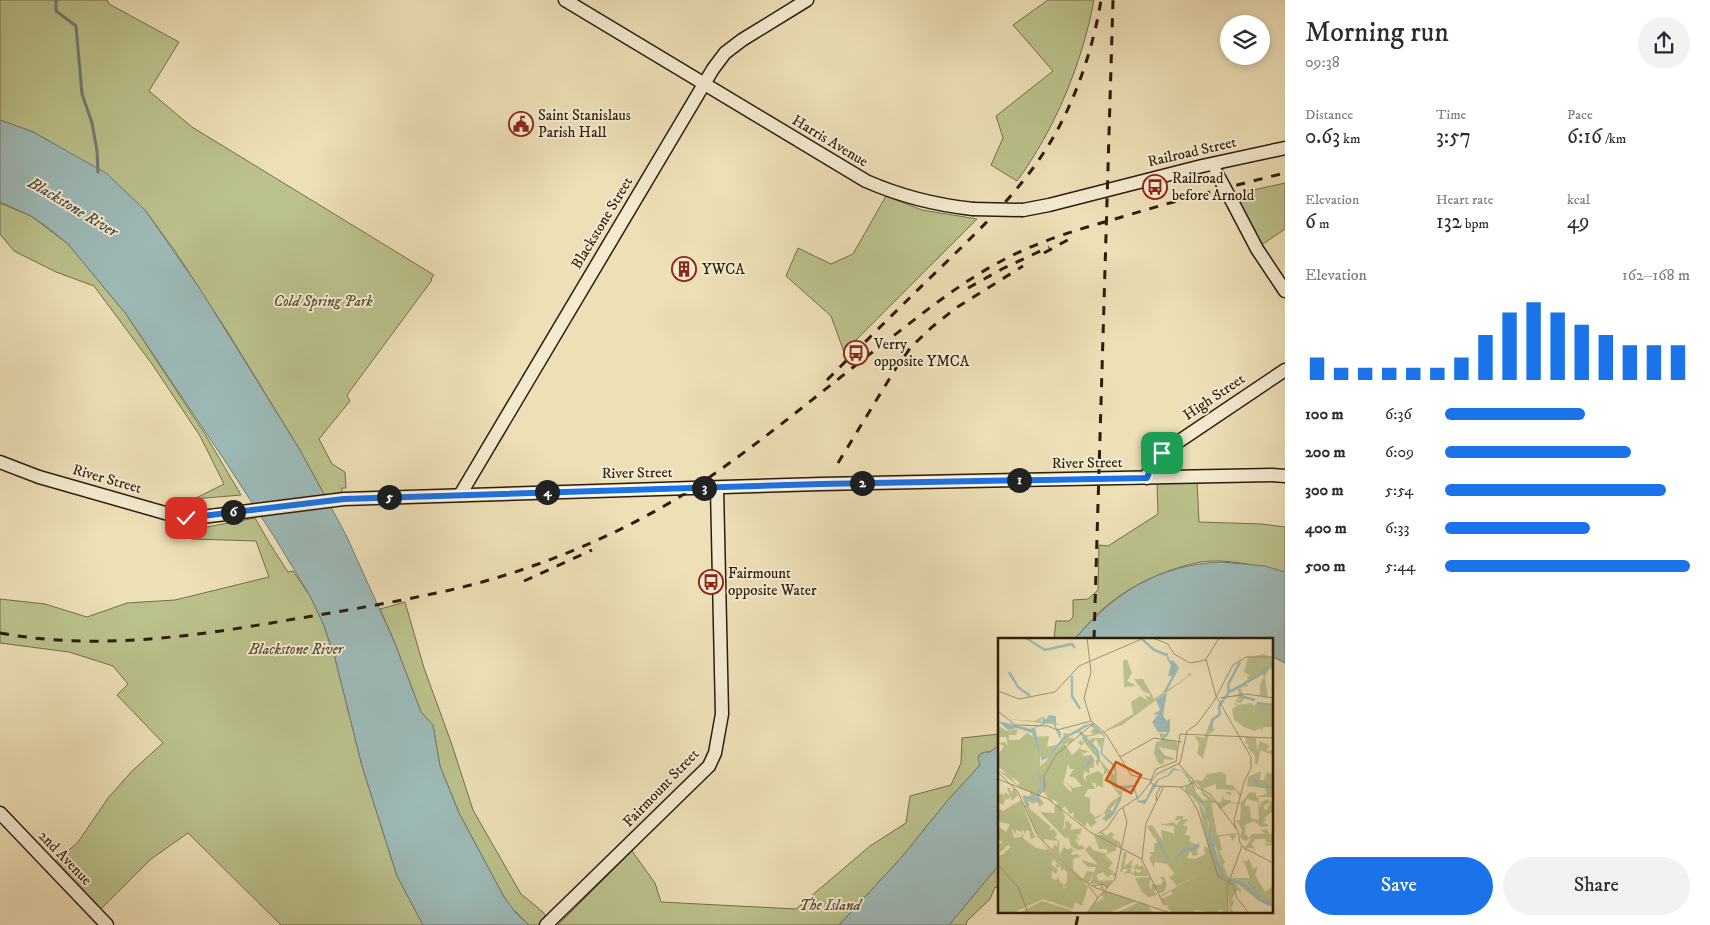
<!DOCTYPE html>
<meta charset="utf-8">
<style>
body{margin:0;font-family:"IM FELL DW Pica",serif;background:#f2f2f3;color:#2b2b33;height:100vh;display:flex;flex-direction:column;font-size:19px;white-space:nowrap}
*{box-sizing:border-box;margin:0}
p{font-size:16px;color:#7c7c81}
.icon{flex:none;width:28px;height:28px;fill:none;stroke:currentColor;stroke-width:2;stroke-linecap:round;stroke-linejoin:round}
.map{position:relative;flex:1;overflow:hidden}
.details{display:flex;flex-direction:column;background:#fff;width:425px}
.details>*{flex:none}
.fabs{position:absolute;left:1220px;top:15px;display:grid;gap:10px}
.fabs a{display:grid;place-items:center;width:50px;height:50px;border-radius:50%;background:#fff;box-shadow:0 2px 8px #0003;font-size:25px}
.pin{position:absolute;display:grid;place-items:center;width:42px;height:42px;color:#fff;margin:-21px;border-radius:10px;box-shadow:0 2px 8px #0006}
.km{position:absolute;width:25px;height:25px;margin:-12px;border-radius:50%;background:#222;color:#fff;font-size:14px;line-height:25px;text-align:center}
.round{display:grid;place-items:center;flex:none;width:52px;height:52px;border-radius:26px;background:#f2f2f3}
.headline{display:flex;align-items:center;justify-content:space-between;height:85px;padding:0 20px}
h1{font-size:28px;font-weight:600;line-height:38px}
.figures{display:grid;grid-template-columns:repeat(3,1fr);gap:8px;height:85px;padding:5px 20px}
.figures div{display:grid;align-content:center}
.figures b{font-size:21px;font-weight:600}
.figures small{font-size:14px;font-weight:400}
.figures p{font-size:14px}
.chart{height:140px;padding:10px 20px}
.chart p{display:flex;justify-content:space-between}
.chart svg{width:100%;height:90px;margin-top:5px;stroke:#1a73e8;stroke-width:6}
.action{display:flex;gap:10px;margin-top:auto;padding:10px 20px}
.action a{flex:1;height:58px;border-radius:30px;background:#1a73e8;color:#fff;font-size:20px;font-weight:600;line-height:58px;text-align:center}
.action a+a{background:#f2f2f3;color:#2b2b33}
ul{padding:0 20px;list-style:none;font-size:16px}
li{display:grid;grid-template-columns:80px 60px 1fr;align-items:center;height:38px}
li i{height:12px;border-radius:6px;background:#1a73e8}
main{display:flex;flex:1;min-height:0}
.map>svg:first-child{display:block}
.green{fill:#bbc18c;stroke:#756e4b}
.water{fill:#9dbab8;stroke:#717b72}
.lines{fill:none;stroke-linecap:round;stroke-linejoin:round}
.stream{stroke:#717b72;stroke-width:3}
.secondary-casing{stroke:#2f1c0a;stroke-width:15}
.secondary{stroke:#f3ead0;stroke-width:12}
.rail{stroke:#2f1c0a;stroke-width:3;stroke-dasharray:9 9;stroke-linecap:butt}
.secondary-bridge-casing{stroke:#2f1c0a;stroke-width:15;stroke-linecap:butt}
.secondary-bridge{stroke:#f3ead0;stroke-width:12}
.route-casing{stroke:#fff;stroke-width:10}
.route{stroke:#1a73e8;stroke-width:6}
.labels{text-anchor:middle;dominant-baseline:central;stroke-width:4;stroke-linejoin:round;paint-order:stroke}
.poi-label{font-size:15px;fill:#2f1c0a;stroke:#f3ead0;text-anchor:start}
.street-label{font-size:15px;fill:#2f1c0a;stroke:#f3ead0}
.park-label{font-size:15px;font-style:italic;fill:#594e31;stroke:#f3ead0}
.water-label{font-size:16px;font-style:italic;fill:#504b3e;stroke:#f3ead0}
.inset-river{fill:none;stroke:#9dbab8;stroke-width:2.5}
.inset-road{fill:none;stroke:#a19171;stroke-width:1}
.view{fill:#d6530c;fill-opacity:0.15;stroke:#d6530c;stroke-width:2.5}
.inset-edge{fill:none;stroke:#2f1c0a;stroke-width:2.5}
</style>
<main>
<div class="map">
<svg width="1285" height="925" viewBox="0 0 1285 925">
<rect width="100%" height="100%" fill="#eddfb6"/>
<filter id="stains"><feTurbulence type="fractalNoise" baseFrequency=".004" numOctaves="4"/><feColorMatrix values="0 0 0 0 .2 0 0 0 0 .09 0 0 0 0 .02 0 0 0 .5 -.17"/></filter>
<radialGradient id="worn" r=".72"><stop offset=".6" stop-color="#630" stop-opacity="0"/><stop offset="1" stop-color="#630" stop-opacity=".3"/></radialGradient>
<g class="green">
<path d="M0,0h107l2,4 70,38 -30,49 43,36 242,148 -3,4 1,1 -85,115 3,6 -31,38 13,25 13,8 1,16h-4v16l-12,1 -30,-55 -73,-119 -52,-80 -30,-41 -92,-67 -20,-11 -33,-12z"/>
<path d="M1048,0h46c-12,64 -39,129 -77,181l-26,-16 12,-27 -7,-22 57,-45 -40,-46z"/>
<path d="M1285,183v46l-25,17 -29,-51z"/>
<path d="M886,196l36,14 55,9 -133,133 -13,-36 -45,-40 12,-28 33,16 22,-10z"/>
<path d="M0,203l31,13 37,28 58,70 79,120 36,61 -47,4 30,-15 -24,-48 -48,-72 -58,-78 -38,-14 -42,-21 -14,-17z"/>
<path d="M1197,481l2,41 63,2 23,3v46c-22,-7 -61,-15 -84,-11 -31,6 -65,20 -91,41 -13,10 -24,23 -35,36h-21l2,-18h13l4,-4v-17l15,-1 10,-9 1,-45 9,1 50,-32 -1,-32z"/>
<path d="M255,518l15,26 18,28 5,-1 17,25 13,27 12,35 27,108 35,110 26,49h-142l-93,-92 -37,26 -52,52 -47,-46 26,-23 30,-44 24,-27 31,-28 -46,-48 11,-11 -15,-18 -44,-14 -69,-9v-44l45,5 42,13 40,-14 48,-3 94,-23 -13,-36 -64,-2 -24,-12 28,2z"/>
<path d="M405,602l19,66 27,74 22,68 48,84 22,18 8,13h-22l-19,-19 -6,-9 -45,-84 -19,-47 -7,-41 -12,-13 -27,-71 -14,-32z"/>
<path d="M999,734l-1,13 -8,5 -8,1 -2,12 -32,35 -47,58 -62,67h-281l74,-74 23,32 6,19 135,7 74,-63 36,-23 4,-27 41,-11 10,-22 1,-25z"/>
<path d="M999,865v23l-4,-1 -5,12 -23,22 -1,4h-17z"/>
</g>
<g class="water">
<path d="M0,120l33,12 73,41 39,37 55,79 100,161 46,85 48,106 27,71 12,13 7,41 19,47 45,84 12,16 13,12h-106l-26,-49 -35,-110 -27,-108 -12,-35 -13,-27 -35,-58 -52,-80 -97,-144 -58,-70 -22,-18 -15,-10 -31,-14z"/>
<path d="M1221,562l44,4 20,6v91l-14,-7v-17h-196c40,-47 83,-74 146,-77z"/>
<path d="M999,745v120l-50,60h-110l62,-67 47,-58 32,-35 -2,-6 2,-5 5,-2h5z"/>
</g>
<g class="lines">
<path class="stream" d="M56,0v11l20,15 6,68 10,29 5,28 1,21"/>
<defs>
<g id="secondary">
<path d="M565,0l301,181c34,15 70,24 107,28"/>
<path d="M1235,207l22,42 28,42"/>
<path d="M1023,210l26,-5 153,-39 83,-18"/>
<path d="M0,462l39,15 147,42 158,-20 477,-15 451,-9 13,1"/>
<path d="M1147,478c2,-13 12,-22 22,-30l116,-78"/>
<path d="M460,495l253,-426 12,-16 17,-13 65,-40"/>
<path d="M0,813l107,112"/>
<path d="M546,925l163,-159 6,-13 7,-39 -5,-226"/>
</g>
</defs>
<use href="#secondary" class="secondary-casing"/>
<use href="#secondary" class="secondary"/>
<g class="rail">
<path d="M1044,253l29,-16"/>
<path d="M968,288l34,-19 47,-22"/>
<path d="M827,380c35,-35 70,-70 105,-104 45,-44 91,-86 122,-140 23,-40 40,-91 47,-136"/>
<path d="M838,463l58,-95 15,-21 21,-20 24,-19 67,-42"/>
<path d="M524,581l68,-31"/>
<path d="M0,633c98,18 197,3 294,-14 50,-8 101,-17 152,-28 82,-18 175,-56 246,-102 68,-45 131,-99 196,-149 39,-30 77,-61 121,-83 34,-17 70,-28 106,-38 56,-17 113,-32 170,-46"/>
<path d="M1094,639l19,-639"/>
<path d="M1076,925l3,-14"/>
</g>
<defs>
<g id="secondary-bridge">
<path d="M1216,172l19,35"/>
<path d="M973,209l50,1"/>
</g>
</defs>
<use href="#secondary-bridge" class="secondary-bridge-casing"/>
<use href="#secondary-bridge" class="secondary-bridge"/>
</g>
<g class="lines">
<defs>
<path id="route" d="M186,518l158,-19 477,-15 326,-6 4,-11 11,-14"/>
</defs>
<use href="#route" class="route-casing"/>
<use href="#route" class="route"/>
</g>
<defs>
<symbol id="civic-ring" viewBox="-11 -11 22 22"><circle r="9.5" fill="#f3ead0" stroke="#8f2418" stroke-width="1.5"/><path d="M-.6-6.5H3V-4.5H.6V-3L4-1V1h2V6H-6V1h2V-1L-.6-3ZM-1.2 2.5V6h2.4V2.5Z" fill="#8f2418"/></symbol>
<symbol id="bus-ring" viewBox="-11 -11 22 22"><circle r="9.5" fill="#f3ead0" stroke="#8f2418" stroke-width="1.5"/><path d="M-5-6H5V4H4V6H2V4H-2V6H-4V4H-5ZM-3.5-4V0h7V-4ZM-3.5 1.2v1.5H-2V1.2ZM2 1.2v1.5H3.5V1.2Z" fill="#8f2418"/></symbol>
<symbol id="building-ring" viewBox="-11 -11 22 22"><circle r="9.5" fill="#f3ead0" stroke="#8f2418" stroke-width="1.5"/><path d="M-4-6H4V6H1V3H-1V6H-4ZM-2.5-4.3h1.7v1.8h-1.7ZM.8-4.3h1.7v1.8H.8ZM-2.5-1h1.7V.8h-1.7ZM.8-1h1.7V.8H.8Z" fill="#8f2418"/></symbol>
</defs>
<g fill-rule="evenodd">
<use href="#civic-ring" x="507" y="110" width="28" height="28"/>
<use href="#bus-ring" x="1141" y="173" width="28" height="28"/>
<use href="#building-ring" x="670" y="255" width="28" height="28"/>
<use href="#bus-ring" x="842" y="339" width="28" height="28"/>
<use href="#bus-ring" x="697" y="568" width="28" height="28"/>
</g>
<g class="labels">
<g class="poi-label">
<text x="538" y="115">Saint Stanislaus<tspan x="538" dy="17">Parish Hall</tspan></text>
<text x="1172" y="178">Railroad<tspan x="1172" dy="17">before Arnold</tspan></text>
<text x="702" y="269">YWCA</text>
<text x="874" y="344">Verry<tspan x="874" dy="17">opposite YMCA</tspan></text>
<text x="728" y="573">Fairmount<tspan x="728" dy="17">opposite Water</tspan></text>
</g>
<g class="street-label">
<text transform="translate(830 141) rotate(31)">Harris Avenue</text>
<text transform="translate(1192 152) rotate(-13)">Railroad Street</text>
<text transform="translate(602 223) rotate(-59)">Blackstone Street</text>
<text transform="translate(1214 397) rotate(-34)">High Street</text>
<text transform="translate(1087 463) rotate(-1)">River Street</text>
<text transform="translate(637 473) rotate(-1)">River Street</text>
<text transform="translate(107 479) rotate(16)">River Street</text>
<text transform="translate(661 788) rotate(-46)">Fairmount Street</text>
<text transform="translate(65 858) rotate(46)">2nd Avenue</text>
</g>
<g class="park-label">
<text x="323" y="301">Cold Spring Park</text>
<text x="296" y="649">Blackstone River</text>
<text x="830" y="905">The Island</text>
</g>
<g class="water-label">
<text transform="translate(73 207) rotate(31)">Blackstone River</text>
</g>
</g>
<g transform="translate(998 638)">
<rect width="275" height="275" fill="#eddfb6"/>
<path d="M266,16l9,4v12l-3,-2 -5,8 3,21 -8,-1v-11l4,-9 -3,-2 -15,7 2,5 -9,2 4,8 10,2 2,2 -11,-2 -3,5 -5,-1 2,3 13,-2 3,3 4,-4 15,2v23h-10l-2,6v-5l-7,3 -10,-4 -10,-7 -2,-11 6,-4h-3l1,-5 5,1 -4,-2 2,-3 -4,1 5,-5 -2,-3 -5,3h-6l11,-4 10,-9 -1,-3h4l-7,-4 4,-15zM129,21l5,14 -5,8 10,5 -13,1 -1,-26zM190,35l4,1 -70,51 -26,10 -9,2 -4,-1 -24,-11 -52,-6 28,2 6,-4v5l10,-1 31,14h10l-1,-4 4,-3 6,5 32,-19 -2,-12 9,-6 9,5 -5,-6 6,2v-3l-7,-3 -9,-12h9l11,20 34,-23zM222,77l-7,7 -1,7h4l-7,5 -6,25 -6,-6 2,-9 -4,-8 9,2 6,-15zM0,87l8,6 12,-2 -2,6h-7v5h10l8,-7 7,4 15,-1 -2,11 13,-3 -11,13 -7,1 -2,-3v12l21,-22 3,-12 9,1 -7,4h8l-2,4 -7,2 7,11 10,-9 -4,-3 2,-3 3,3 -1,-7 8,5 1,-3h13l-4,10 -4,-9 -4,5 8,16 15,16 -2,-10 -11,-9 12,9 2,23 6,2 7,-4 -6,4 -3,12v-4l-10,10 2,2 6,-6 -7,13 -6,4v-9l-11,7 3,2 -6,5 -4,-5 -2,5 -12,-10 1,-5 -4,2 -5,-8h-3l3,1 -4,2 4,7 -2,14 3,-4 -1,-2 1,-3h1l5,4 -2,5 12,-2 -2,7 -4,-1 4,7 -5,-3 4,8 3,-1 3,4 -8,1 -6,-4 -3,-9 -2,2 -26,-27 15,1 -1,-6 4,-4 -5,-4 -1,4 -9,-12 -6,4 7,8 -4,4 -3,-5 -5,2 -8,-7 6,12 21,18 -2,4 4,-2 4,4 -2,5 4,3v14l5,-8 4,3 3,-2 5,4 -4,-1 -1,4 7,-1 2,3 -7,2v10l10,10 4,-8 7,1 -6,12 -10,-8 -32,-33 6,6 3,-5 2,3 1,-6 -14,-2v3l-9,-12 -13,-34h8v-4l-10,-4 -22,-18 12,5 7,10 3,-2 -22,-16v-21l1,7 5,-7 -6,-3 7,-1 3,4 -2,-9h-8zM86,104l14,17 -3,1 2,6 3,-5 4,8v6l-6,-4 -12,5v6l-3,-6 2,-5 5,3 -1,-6h5v-8l-2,-5 -9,1 -1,-5 2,3 4,-3 -8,-2zM70,126l2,5h4l-5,7 6,2 7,8 -9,2 -9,-7 8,8 -1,3 -8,-8zM108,135l5,3 -3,5 12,15 -10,7 -7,11 -8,3 -5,-5v-14l-6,-2 4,-7h7l-3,-6h3l2,5 1,-3 5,3v-12zM161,95l7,1 -2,5 13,3 1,9 -19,-4 4,8 11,3 -1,2 -9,-1 -1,6 -5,-2 -4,-10 2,-11 6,-1zM246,98l12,2 1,13 3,-10 10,5 3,-4 -7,9 6,-1 1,5 -13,-5 -2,14h-3v-8l-8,-9 2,-2 -5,-3 3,-1zM186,132l10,15 2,8 8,8 4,-2 -6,-5 -1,-4 15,12h5l2,-6 2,4h6v-4l-6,-4h6v10l10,1 9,-11 6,1v4l11,-3 -2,-6 -18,-2 1,-9 11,-5h2l-1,8h4l3,-8 6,3v22h-15l2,11 1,-6 7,-3 3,3 -8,4 3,5 7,-12v12l-10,8h4l-4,3 6,4 -8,1 -7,-6 -9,4v9l4,4 3,-4h13l-4,-4 6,-1 3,6 3,-3v13l-7,1 -1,-3 7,1v-1l-6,-1 -1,-3h-9l-4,4 4,10 -4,-5h-7l7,-11 -6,4 -6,-3 2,-8 -6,-10h4l1,-16 -11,-1 -10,6 -3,-6h-6l6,32 20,-2 -4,8 -4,-6 -10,2 3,13 -3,1 6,11 -2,3 6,13 -6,-5 -8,-29 -3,-2 -6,-36 -11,-12zM249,161l11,3 1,18 -8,-2 -1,-11 -6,-2zM223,134l5,3v10h7l2,-8 -2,9 8,8 -2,2 -3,-6 -20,-1v-5l-14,5 -8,-9 8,1 5,-7zM192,147l17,31 3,27 12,33 22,6 6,4 4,6 -5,-7 -5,-3 -9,-2 12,5 11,14 11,6 -10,-4 -25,-20 8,11 -5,-2 -6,11 4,-1 -4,8 3,5h-4l-3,-31v31h-5v-4l-7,4 -20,-3 -2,3h-19l-7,-5 2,-4 -3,2 -3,-3 -2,-4 12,-5 -2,-3 -10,6v-2l44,-23 -28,14 -8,-9 6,-3 -8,-10 -12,-2 -1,6 -5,-10 3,-3 -3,-3h5v-8l6,-4 -6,-2 -7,-12 5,-1 11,16 -2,-11 12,3 1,4v-11l-14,-1 14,-3 2,3 5,-6 -7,2 3,-5h6v4l5,-1 -5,6 5,2 -3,8 5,1v6l10,4 -3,4 1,5 -5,1 -3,-6 -3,8 9,1 9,-5 -1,-8 4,2 -9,-43 -3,-5 -3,5 2,-6 -10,-8v-4zM16,149l8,15 12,33 54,51 -6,20 -7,-4 -2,7 -30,-10 -30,14 -14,-1 -1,-57h4l9,-8 -3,-2 -10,9v-10l5,-1 -5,-4v-13l8,6 4,-8 -11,-2 -1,-14 5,3 18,-11 -3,-5 -6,6 -1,-4 -4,3 -1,-3 -3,8 -5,-3v-6l4,-3 2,4 1,-5 5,4 -3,-8h3l1,5zM14,190l4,6v-4l6,2v-4l3,6 1,-4 4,1v8l7,-2 11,13 -12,-2 -13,-10v-5l-2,4 -7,1zM57,220v4l5,3 -5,-1 2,4 4,-2v6l3,-3 3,4v9l-3,3 -3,-3 1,4 4,1 -2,2 -7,-13v4l-5,-1v-8l4,3 2,-4 -7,-6zM104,193l4,5 5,-4 3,2 -2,4 8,4 2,7 -1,5h-2l3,-5 -5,-5 -1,6 -11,5 8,8 -5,5 8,5 -11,-3 11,4 -1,3 -3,-3 -5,3 -4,-5 -7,3 3,6 14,-1 -6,8 -4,-4 1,6 -4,-2 1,-4h-11l6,-17h-8l-7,-7 17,5 -13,-15 5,-5 3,5 14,4v-5h-8l-5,-14h6zM126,214h3l-3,15 9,-8 -2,7 3,1 -4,1 3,7 2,-5 3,3 5,-3 -9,-1 2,-5 5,3 1,-3 7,12h-14l-3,-1 -2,-2 -7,1 5,-4 -3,-1h-2l-1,3h-2zM243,216l4,8 4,-3 4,10 5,-3 -3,9 10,17 8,-6v19l-3,-6h-9l-14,-18 -17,-3h20zM153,239l-2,7 2,7 1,-7 9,1 2,-4 -3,-4h4l3,7 -3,8 -6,1 -1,-5 -3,3 3,4 -8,2 -7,-5 -7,-14zM106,253l19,5 13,5 -28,12h-17l-2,-2 4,-7 11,-6 -3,-3zM44,263l29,9 1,3h-29l-1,-4 -1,4h-22zM142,264l7,2 6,9h-37z" fill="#bbc18c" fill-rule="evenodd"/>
<path d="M169,14l3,9 3,-1 6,8 -12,23 -4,2 9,-17h-4l3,-11 -4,-6zM169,55l-4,23 4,5 3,-3v13l-3,5 -9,10v2l10,11 -11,-7 1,-6 9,-14h-9l-6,-10 6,-7 -5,-1 7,-4 -4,-10zM51,77l7,1v11l5,6 -1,6 -8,-18 -17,7 6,29h7l14,-19 23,-13 7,-2 13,12 -3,18 14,13 1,20 17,-1 5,16 7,-2 6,-13 6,-7 10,-4 5,-7 10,3 10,12 2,11 8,8 5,9 4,31 2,2v-8l1,8v5l8,24 5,5 21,4 12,17h9l3,8 -14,-8 -12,-16 -20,-4 -6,-4 -13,-37 1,-15 -5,-16 -10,-12 -2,-11 -10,-13 -8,-1 -5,6 -10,4 -14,24 -7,-2 -5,-15 -11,3 -6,-2 -2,-21 -14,-14 4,-17 -14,-11 -25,14 -15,18 -7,3 -6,16 5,-15 -10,-28 -15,-5 -9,2 -10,-9 33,8 12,-6 -1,-7 4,4z" fill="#9dbab8"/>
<path class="inset-river" d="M28,0l19,12 27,-6 3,4M144,1l12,11 13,5M242,24l-12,23 1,7 29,-16 15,-13M11,34l9,15 12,9M74,38v20l8,13M241,51l4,8 12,3M259,65l16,2M213,92l1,-10 8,-6 -1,-8 10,-14M81,93l18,19 2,9M84,129h5l3,-7h4M254,139l8,9 13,2M26,169l4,-2 -3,-8 13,3v-8l6,-6 -6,-14M105,181l10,-6 8,-16M159,201l11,20M217,219l9,21M176,223l11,-12 7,1 7,-6M231,242l17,5 12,14 12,6"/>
<path class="inset-road" d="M89,0l4,34 -7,26 7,23M155,0l15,6 6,10 16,9 16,-3M0,53l21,8 36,-7 24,-26 65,-28M218,58l35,61v11l-7,14 -10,38 2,9M218,58l-10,-37 13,-21M222,60l27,-4 26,4M0,73l17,14 33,1 9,4 34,-9 15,13 25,41 20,5M122,119l34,-19 28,4M178,123l4,-27 93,4M180,125l13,15M0,134l20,20 20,44 41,42 17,10 74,25M193,139l6,10 13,7 28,37 2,12 6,7M0,141l50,20 42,33 52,27M152,144l5,4 28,1 12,-5M152,144l6,-13 21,-8M182,149l8,7 10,17 20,65 15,9 4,13 12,15M41,157l6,-6 -1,-13 12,-21 38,-32M142,158l17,-22 23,-11 7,-32 10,-7 17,-23 19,-36 13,-8h27M159,163l-1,-6 5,-9M99,196l10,-6 12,-18 21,-14M246,210l29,15M143,220l23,47M144,221l4,-36 18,-37M0,227l20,22 10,26M90,247l10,13M95,248l10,-2 5,4M98,262l19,-21 12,-57 -4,-14M89,275l11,-15M230,275l-1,-26 15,-41"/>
<path class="view" d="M118,124l25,13 -10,18 -25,-13z"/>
<rect width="275" height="275" class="inset-edge"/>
</g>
<rect width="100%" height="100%" filter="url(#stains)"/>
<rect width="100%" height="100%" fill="url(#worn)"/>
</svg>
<div class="fabs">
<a><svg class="icon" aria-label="layers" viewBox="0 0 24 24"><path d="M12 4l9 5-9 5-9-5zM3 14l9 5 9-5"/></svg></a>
</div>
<div class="pin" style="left:1162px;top:453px;background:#1e9e55"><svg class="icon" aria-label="arrive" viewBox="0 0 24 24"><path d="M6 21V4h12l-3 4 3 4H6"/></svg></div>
<div class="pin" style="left:186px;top:518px;background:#d93025"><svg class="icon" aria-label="check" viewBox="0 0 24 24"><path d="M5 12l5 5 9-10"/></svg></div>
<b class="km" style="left:1019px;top:480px">1</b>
<b class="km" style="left:862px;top:483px">2</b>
<b class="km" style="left:704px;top:488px">3</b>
<b class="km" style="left:547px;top:492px">4</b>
<b class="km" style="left:389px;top:497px">5</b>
<b class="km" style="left:233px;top:512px">6</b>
</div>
<section class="details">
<div class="headline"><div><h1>Morning run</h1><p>09:38</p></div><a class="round"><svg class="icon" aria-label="share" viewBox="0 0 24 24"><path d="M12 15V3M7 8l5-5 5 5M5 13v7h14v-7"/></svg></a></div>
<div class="figures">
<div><p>Distance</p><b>0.63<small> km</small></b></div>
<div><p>Time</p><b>3:57</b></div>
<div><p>Pace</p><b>6:16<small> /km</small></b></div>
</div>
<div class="figures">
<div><p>Elevation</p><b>6<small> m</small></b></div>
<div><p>Heart rate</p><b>132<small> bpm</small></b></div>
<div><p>kcal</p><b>49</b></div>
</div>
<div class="chart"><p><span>Elevation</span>162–168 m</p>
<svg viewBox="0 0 160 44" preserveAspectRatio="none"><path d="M5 44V33M15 44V38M25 44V38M35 44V38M45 44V38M55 44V38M65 44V33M75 44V22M85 44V11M95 44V6M105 44V11M115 44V17M125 44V22M135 44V27M145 44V27M155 44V27"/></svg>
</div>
<ul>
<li><b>100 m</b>6:36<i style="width:57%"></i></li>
<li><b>200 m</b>6:09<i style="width:76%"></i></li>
<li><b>300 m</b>5:54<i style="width:90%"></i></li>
<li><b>400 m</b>6:33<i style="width:59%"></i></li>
<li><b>500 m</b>5:44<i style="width:100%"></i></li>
</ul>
<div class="action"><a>Save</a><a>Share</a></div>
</section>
</main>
